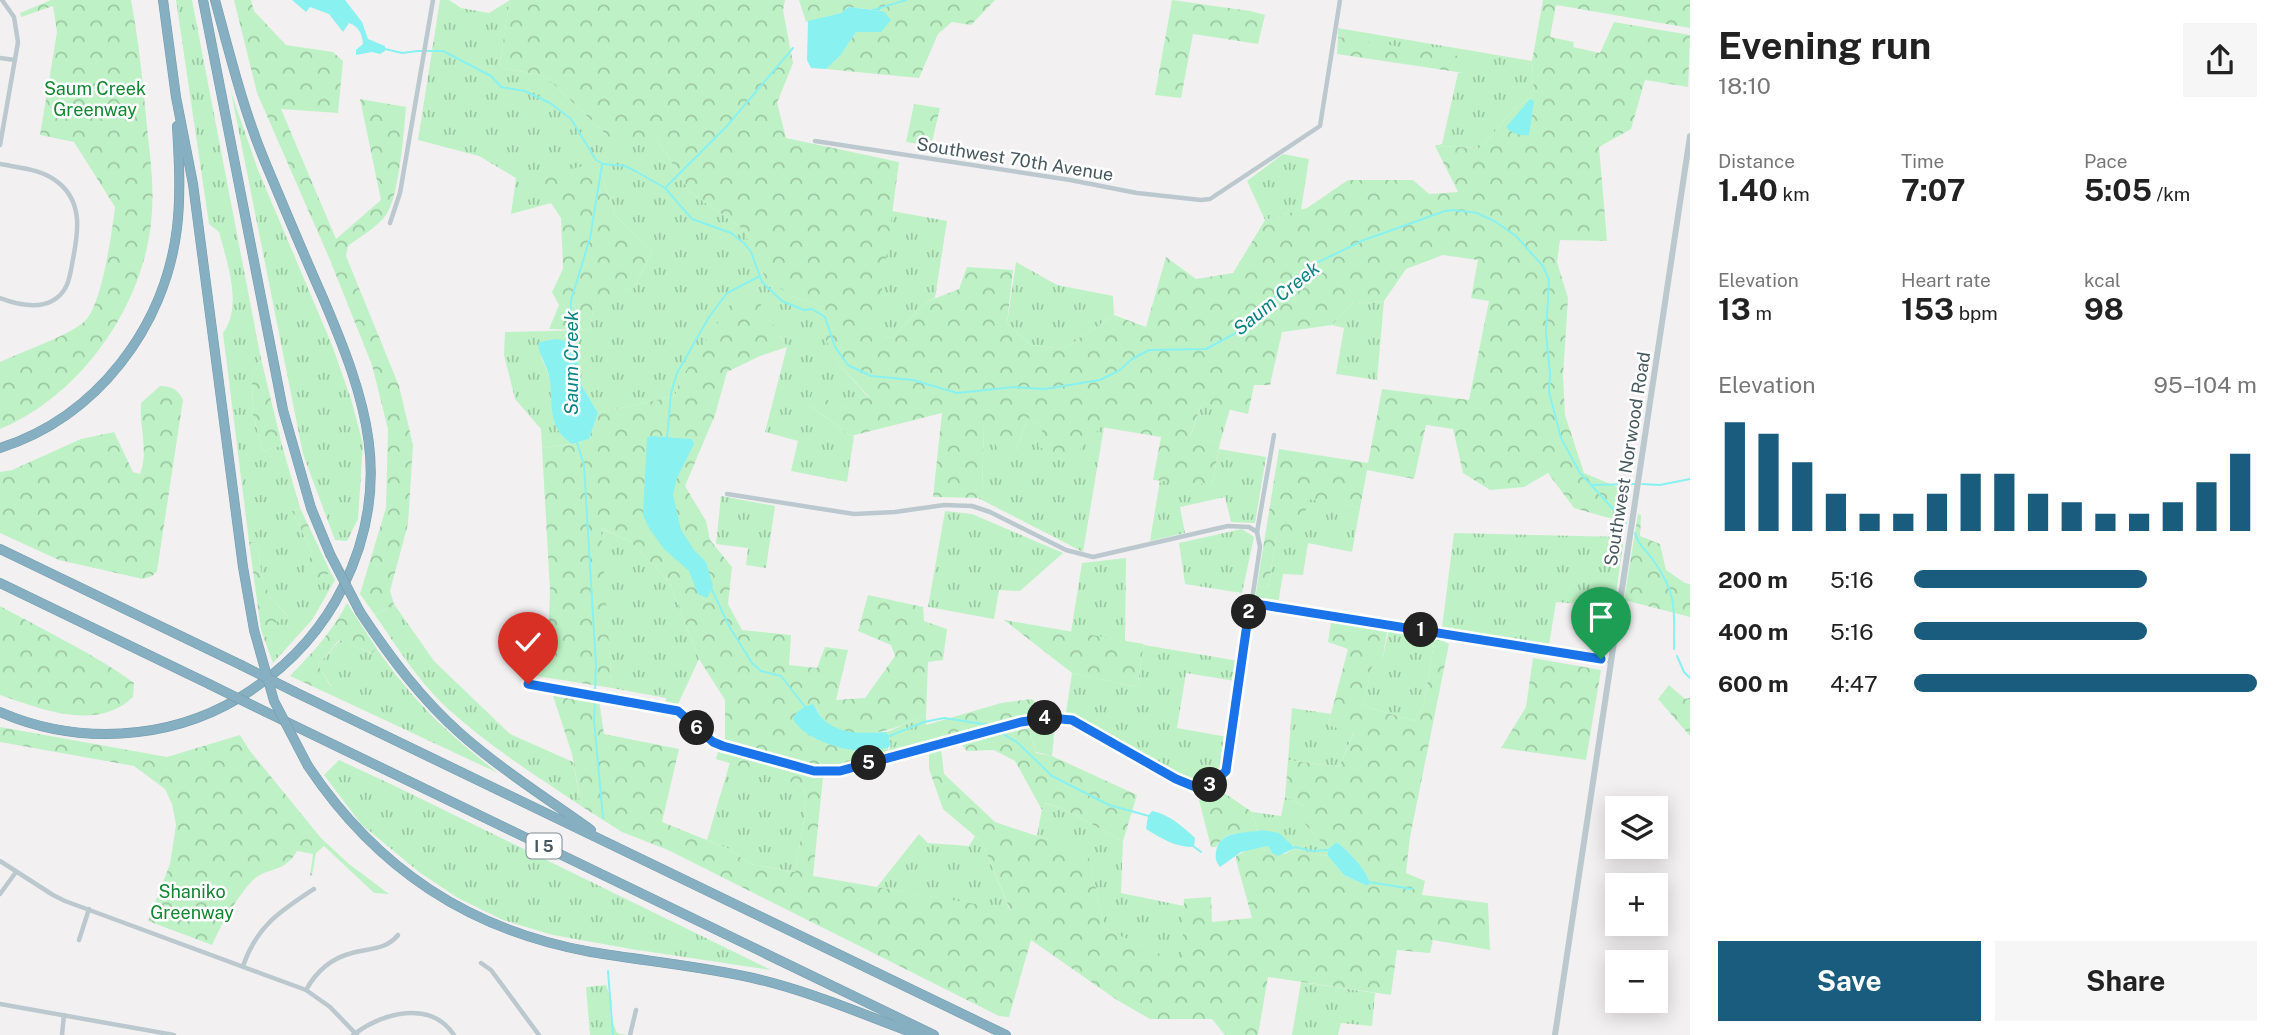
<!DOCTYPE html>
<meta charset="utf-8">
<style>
body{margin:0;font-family:"Public Sans",sans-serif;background:#f6f6f6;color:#222;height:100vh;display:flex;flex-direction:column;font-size:26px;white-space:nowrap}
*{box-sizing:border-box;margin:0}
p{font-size:23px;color:#767676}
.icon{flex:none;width:38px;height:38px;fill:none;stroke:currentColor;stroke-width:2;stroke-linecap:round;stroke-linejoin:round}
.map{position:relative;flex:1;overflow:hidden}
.side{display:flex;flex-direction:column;background:#fff;width:595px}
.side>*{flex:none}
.fabs{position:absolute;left:1605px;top:796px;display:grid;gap:14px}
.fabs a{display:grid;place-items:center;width:63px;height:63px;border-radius:0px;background:#fff;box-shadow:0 4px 18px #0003;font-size:35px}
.pin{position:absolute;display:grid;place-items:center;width:60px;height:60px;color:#fff;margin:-72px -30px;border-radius:50% 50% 50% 0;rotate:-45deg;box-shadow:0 0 7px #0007}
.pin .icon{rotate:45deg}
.km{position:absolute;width:35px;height:35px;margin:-18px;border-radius:50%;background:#222;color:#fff;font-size:19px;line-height:35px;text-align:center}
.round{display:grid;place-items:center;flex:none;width:74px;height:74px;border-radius:0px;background:#f6f6f6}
.summary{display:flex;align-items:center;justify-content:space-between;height:119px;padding:0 28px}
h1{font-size:38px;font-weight:700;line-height:52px}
.figures{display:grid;grid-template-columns:repeat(3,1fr);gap:10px;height:119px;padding:7px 28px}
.figures div{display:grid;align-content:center}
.figures b{font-size:30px;font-weight:700}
.figures small{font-size:19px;font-weight:400}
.figures p{font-size:19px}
.chart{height:196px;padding:14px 28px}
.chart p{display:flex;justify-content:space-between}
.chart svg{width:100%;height:126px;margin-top:7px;stroke:#1a5c7d;stroke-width:6}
.button{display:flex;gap:14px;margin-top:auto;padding:14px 28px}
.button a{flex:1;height:80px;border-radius:0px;background:#1a5c7d;color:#fff;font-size:28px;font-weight:700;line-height:80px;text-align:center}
.button a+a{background:#f6f6f6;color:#222}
ul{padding:0 28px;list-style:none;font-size:23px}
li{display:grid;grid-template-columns:112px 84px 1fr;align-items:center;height:52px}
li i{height:18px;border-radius:9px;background:#1a5c7d}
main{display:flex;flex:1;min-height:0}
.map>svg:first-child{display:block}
.grass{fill:url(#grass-tufts)}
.forest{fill:url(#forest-crowns)}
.water{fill:#89f1ef}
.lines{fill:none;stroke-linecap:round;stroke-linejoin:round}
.stream{stroke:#89f1ef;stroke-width:2}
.motorway-casing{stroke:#719bad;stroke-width:10}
.minor{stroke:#bbc9ce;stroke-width:4.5}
.tertiary{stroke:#bbc9ce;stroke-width:6}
.motorway{stroke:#86b0c1;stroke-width:9}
.motorway-bridge-casing{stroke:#719bad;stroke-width:10;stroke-linecap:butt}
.motorway-bridge{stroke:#86b0c1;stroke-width:9}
.route-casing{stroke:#fff;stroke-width:14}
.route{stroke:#1a73e8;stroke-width:9}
.labels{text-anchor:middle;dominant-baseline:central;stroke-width:5;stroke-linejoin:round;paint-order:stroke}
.shield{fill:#fff;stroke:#7e8b8f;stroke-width:2}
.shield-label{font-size:16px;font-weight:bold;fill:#47595f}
.park-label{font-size:18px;fill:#138632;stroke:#fff}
.street-label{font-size:18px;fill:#47595f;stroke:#fff}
.water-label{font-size:19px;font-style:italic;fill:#098382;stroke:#fff}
</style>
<main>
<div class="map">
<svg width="1690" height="1035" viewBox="0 0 1690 1035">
<defs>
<pattern id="grass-tufts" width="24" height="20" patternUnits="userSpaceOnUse" patternTransform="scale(1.75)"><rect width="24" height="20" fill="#bef2c6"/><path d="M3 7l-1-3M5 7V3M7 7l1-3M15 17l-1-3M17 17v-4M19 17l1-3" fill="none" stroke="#9cc7a4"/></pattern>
<pattern id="forest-crowns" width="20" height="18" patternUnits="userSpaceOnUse" patternTransform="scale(1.75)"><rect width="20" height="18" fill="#bef2c6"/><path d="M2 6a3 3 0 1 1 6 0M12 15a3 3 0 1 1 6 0" fill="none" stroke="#9cc7a4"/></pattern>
</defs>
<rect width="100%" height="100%" fill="#f3f0f1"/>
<g class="grass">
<path d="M176,0h16l69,359 -9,19 1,37 10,36 19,-6 18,63 -8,3 20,41 -11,32 30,-11 4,7 -23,40 -39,43 -12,-33 26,-15c-11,-12 -22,-22 -25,-38 -3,-12 -1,-24 -6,-35h-7l-26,-209c20,-27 4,-71 -4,-101l-10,-8z"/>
<path d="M440,0h9l12,8 28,5 21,-13 -11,67 46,9 66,63h46l33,53 56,39 46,65 32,12 14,55 31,35 -30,9 -31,-3 43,32h3l-7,46 -56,-11 7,-30 -33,-9 22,-85 -7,-12 -100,45 -5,16 -77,17 -16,-27 -9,-43 -32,14c2,5 5,10 7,16 7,27 -3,52 24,71l-30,4 -1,-19 -26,-30 -11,-44 1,-23 85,-2 5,-33 39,-9 18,-37 -37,-36 -12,-35 -61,-5 9,28 -40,11 5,-36 -37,-22 -61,-16z"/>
<path d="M1338,28l194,33 2,33 -22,17 -31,37 -46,-2 7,-2 16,-71h5l-125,-36z"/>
<path d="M231,92l27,78 74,175 19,54 12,45 -5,75 -11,22 -12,-1 -32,-86z"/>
<path d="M1283,154l26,5 -8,51 -36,10 -18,-39z"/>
<path d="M892,211l55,10 -12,77 -9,4 -34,36 -17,-4z"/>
<path d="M1016,262l41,23 56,11 1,19 -50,34 -34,-4 -23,-22z"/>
<path d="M1384,301l-7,79 -41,-6 8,-46 -12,-3 19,-21z"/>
<path d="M1202,403l28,6 -10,34 -30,-6z"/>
<path d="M1028,418l15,9h61l-21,125 -105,-54 4,-1 2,-76 32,29z"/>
<path d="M1219,449l47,8 -11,66 -24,-1 -6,-25 -45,10 5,26 -35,8 10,-61 52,5z"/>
<path d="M721,496l54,10 -9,62 -20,-3 2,-17 -32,-4z"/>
<path d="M1308,498l52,10 -8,44 -44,-9 -5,32 -20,-1 -5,30 -23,-4 2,-14 11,2 9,-55z"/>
<path d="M945,511l27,3 91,39 -43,38 -21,-1 -5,29 -66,-12z"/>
<path d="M600,528l31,14 38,40 30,77 -21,45 -12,3v-9l-54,-10z"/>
<path d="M1242,529l12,8 -12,56 -57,-9 -6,-41z"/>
<path d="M1454,533l170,4 -10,70 -58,-5 -7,43 -107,-17z"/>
<path d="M1126,558l-1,83 -54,-9 11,-69z"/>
<path d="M394,604l40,57 76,73 63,28 8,44c-46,-31 -92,-60 -134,-98 -29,-27 -50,-61 -72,-93z"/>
<path d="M1389,629l46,8 -11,67 -9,17 -52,-15 10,-45h9z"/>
<path d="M340,640l31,13 6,-4c37,53 70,84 121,124l-169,-79 2,-8 -13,-21z"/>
<path d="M1144,645l95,16 -4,20 -49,-8 -9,55 50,9 -4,29 -13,14 -16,1 -128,-68 6,-40 65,14z"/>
<path d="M1292,708l39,6 -3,11 26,7 -15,35 -51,-7z"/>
<path d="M926,715v27l-38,10 3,-7 -4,-13z"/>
<path d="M1055,723l-3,33 -16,-4 -7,-24 5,-4z"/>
<path d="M339,760l58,27 374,183 -140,-21 -78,-14 -50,-15 -45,-22 -39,-26 -58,-48 -37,-49z"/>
<path d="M730,762l74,24 2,23 -11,63 -45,-8 -21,-15 -22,-9z"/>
<path d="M1285,797l19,9v17l24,26v7l-35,-7 2,-2 -33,-17 -4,1 -6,-19 29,4z"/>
<path d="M1043,803l19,5 61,33 -2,52 63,13 -1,59 -78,-36 -17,-75 -51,-18z"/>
<path d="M919,834l9,9 41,3 6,-10 7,6 28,69 -133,-24z"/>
<path d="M1301,982l74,11 -3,33 -31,-3 -3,12h-46z"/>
<path d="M606,985l6,16 -2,14 7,18 10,2h-37l-4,-48z"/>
</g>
<g class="forest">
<path d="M51,0h80c8,42 12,84 16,127 3,28 7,57 5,85 -5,89 -69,183 -152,217v-67c23,-11 66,-25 84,-40 18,-15 28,-91 31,-115l-41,-65 -34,-7 17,-103 -4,-26 -32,11 -1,-4z"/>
<path d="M234,0h17l3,11 32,34 47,7 10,9 -5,52 -57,-4 55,130 45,-39 -21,-101 46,8c-2,24 -7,90 -20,108 -10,13 -25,21 -38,31l-2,10 53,130 14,59 -5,79 -18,67 4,13 -19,11 -15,-21 26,-86 2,-79 -16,-64 -42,-105 -73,-167z"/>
<path d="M510,0h275l-2,10 10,53 -16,40 9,35 113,24 -23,172 16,4 34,-36 33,-13 8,-22 46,3 -6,53 23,22 34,4 50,-34 32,12 20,-70 30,22 37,-6 32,-53 42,-12 41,-28h65l16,14 29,-2 -23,-46 46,2 31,-37 22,-17 -2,-33 11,-61h147v28l-134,-23 -6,32 24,5 -1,5 27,6 14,-31 76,13 -2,52 -43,-7 -14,49 -32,18 8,94 -47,-1 -3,22 11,36 -5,78 2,39 19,58 43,18 -3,25 -15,2 -35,-10 -26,-35 -24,14 -34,3 -27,-17 -10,-44 -27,-4 -12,54 -47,-9 -7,38 -52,-9 -8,39 -23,-5 -9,55 -11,-2 22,-137 89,14 14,-74 87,11 20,-99 -18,-3 7,-38 -35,-5 -37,14 -22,32 -33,3 -19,21 -50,7 -12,53h-16l-6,29 -46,-11 -12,33 30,7 -8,42 -59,-5 8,-43 -60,-10 -33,35 -30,-16 5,-19 -15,-9 -12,32 -15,5 -17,-32 -2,75 -49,-1 9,-84 -91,23 -43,-32 5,-13 26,16 30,-10 -31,-34 -17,-32 2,-23 -31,-12 -26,-17 -21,-45 1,-3 -56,-39 -33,-53h-46l-66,-63 -46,-9z"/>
<path d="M799,0h196l-24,25 -19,-3 -14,12 -19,44 -93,-9 14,-13 16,-24h25l2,-21 -35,-4 -7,6 -35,9z"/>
<path d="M1172,0l78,11 15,4 -7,29 -65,-10 -12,64 -26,-3z"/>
<path d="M1338,37l127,20 -1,16 -127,-19z"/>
<path d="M914,104l26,4 -9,38 -25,-4z"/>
<path d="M584,166l19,14 12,35 37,36 -18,37 -39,10 -5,32 -41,-1 10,-24 -7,-13 11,-23 -2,-51 -10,-15 -10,-28z"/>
<path d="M753,292l34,55 -27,9 -33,16 -12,43 -30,71 21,35 4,19 22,27 -4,37 14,26 49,5 -2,30 28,3 8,-21 23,3 -12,50 29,-2 30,-42 -4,-11 -33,-14 10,-36 55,12 1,14 23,8 -4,31 -15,2 -2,53c-31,14 -69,31 -100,7 -6,-5 -8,-12 -13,-18l20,41 28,6 27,-3v4l-65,17 -98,-30v-39l-26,-41 -30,-77 -38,-40 -30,-14 11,160 -82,-13 7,-4 11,-28 2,-53 -8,-142 30,-4 17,-5 9,-26 77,-17 5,-16 49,-74z"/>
<path d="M261,359l21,86 -19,6 -10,-36 -1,-37z"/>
<path d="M160,386c11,0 18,3 23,14l-26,171 -5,5 -9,3 -84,-19 -59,-27v-61l12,-2 69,-31 33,-7 19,40 7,2c9,-22 -1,-48 1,-71z"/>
<path d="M300,508l31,65 -31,12 12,-33 -20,-41z"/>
<path d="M1638,514l3,1 -1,21 20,8 6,26 19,13 5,1v33l-66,-17z"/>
<path d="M249,542h7c5,11 3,23 6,35 4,16 14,27 26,39l-27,14z"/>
<path d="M347,603l30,46 -5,4 -33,-13 -21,25 13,22 -2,7 -39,-18c22,-23 43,-45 57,-73z"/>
<path d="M0,606c45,25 93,47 134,77l-1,14c-36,35 -92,12 -133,-2z"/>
<path d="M1004,620l140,24 -7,43 -65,-14z"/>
<path d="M1331,622l56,10 -5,30h-9l-10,44 52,15 9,-17 11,-67 14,7 -39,193 -4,36 19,8 -3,14 66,8 2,47 -57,-10 -3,13 -33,-3 -6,45 -123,-18 -10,58h-33l-13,-16h-62l-33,-19 -86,-60 -22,77 -10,-1 -331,-166 -46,-18 -41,-26 -9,-52 -20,-61 47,7 5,34 75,15 -17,73 67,27 21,15 45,8 11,-63 -2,-23 -88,-27 3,-11 104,29 -10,99 197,34 -28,-68 -39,-33 -14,-40v-18l12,-2 3,25 51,48 93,31 17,76 77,35 2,-65 27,-2 1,25 40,-4 -16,-58v-4l11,-6 21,-4 4,7 13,1 8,-5 35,7 16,19 23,11 3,-3c-5,-15 -21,-31 -33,-41l-9,7 -24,-26v-17l-19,-9 3,-37 51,7 15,-34 -26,-8 20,-76 -20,-7z"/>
<path d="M1533,658l68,12 -15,90 -85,-12 25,-41z"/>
<path d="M1669,685l16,14 5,-1v38l-32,-37z"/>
<path d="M1032,699l12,12 -2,5 -88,17 -28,9v-17l75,-22z"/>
<path d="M0,727l167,30 73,-22 10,16 71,87 28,26 40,30 -15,-1 -50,-47 -8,7 -4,22 -2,1 3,-22 -16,-3c-13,23 -29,15 -44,29 -17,18 -31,43 -41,65l-64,-24 22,-57 6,-39 -4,-21 -7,-15 -31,-23 -134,-24z"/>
<path d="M1029,728l7,25 16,3 85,39 -14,46 -61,-33 -18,-5 -2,7 -27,-49 -21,-11 -27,1 -7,-8z"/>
<path d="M1217,788l35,24 6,19c-20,4 -30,-2 -42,16h-5l-12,-47z"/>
</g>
<g class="water">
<path d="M292,0h53l17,22 6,17 17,7v5l-5,3 -8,-2 -16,3v-5l7,-6c-1,-11 -4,-17 -14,-21l-6,9 -14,-18 -19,-7 -4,5z"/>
<path d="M848,7l35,4 8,9 -10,12h-25l-16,24 -14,13 -15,-1 -4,-8 1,-39 33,-8z"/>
<path d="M1530,99l4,2 -5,34c-8,1 -17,-1 -23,-8z"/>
<path d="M555,339l19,3 8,44 16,27 -9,26 -17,5c-28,-19 -17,-44 -24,-72 -3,-9 -8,-17 -10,-27l2,-3z"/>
<path d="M650,436l42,3 2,5 -17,34 -4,16 8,36 13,20 12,12 7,24 -6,12 -9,-4 -9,-23 -25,-22 -15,-21 -6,-13 4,-77z"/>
<path d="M813,704c4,5 5,10 9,14 17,18 43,15 65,14l4,13 -3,3c-9,1 -19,4 -27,3 -21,-1 -58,-13 -68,-32 3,-8 12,-13 20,-15z"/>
<path d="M1152,811c17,3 31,16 43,27l-1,9c-20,0 -31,-8 -48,-18l2,-13z"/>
<path d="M1262,830l17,3 16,15 -17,8 -6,-3 -4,-7 -27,6 -21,15c-4,-5 -5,-9 -4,-15 4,-23 29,-18 46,-22z"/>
<path d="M1337,842c12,10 28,26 33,41l-3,3 -23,-11 -16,-19v-7z"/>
</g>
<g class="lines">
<g class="stream">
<path d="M873,10l33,-10"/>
<path d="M385,49l17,4 16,-2h25l48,25 10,11 24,4 25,12 21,16 25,41 7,4 22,2 12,6 28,16 27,31 39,14 13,10 7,9 11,30 20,19 22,9 8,-1 13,8 10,30 13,18 23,11 42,4 44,13 57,-6 30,2 56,-9 20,-10 12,-11 17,-9 57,-1 28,-15 74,-67 56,-27 81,-29 9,-1 23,3 19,9 20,14 27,30 6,14 -3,53 4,40 -1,19 12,46 19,35 46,50"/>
<path d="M666,187l60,-60 67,-79"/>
<path d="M571,340v-40l19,-62 12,-73"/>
<path d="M667,438l4,-45 6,-20 32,-56 18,-24 33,-17"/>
<path d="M577,443l7,22 12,201 -1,25"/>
<path d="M1642,484l18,1 30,-6"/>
<path d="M1592,485l43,-1"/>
<path d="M1635,533c2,11 12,18 18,27 25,35 21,49 21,89"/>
<path d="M711,588l18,38 23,37 9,8 20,5 25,32"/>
<path d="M1677,656l7,16 6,6"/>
<path d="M595,701l-1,19 9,98"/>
<path d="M1000,732l18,11 34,33 57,29 40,11"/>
<path d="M887,737l37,-15 20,-4 46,7"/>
<path d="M1193,846l8,6"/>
<path d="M1295,847l17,4 15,-1"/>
<path d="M1369,882l43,7"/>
<path d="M608,971l5,64"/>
</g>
<defs>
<g id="motorway">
<path d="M163,0l13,97 17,87 50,383 11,63"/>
<path d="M203,0l80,410 28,98 19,46"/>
<path d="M0,448c97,-31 165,-121 177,-220 4,-34 2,-68 0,-102"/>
<path d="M0,549l241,116"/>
<path d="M0,583l209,101"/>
<path d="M360,612c30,45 61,87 102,123 40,35 86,64 129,95"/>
<path d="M295,692l711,343"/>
<path d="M0,712c76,33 167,29 239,-14 44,-27 81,-64 104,-111 52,-105 23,-188 -20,-289 -20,-45 -39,-91 -58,-136 -22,-53 -35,-107 -50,-162"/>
<path d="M266,712l668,323"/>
<path d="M308,766c69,103 161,164 283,186 54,9 109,14 162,26 57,13 111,37 166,57"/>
</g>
</defs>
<use href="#motorway" class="motorway-casing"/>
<g class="minor">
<path d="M0,58l15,2"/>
<path d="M815,141l255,39 67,13 64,7 9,-1 110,-73 20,-126"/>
<path d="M0,145l18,-103 -4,-25 -12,-17"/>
<path d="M0,164c21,4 43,5 60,20 23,20 18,49 13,75 -3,16 -4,33 -21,42 -15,8 -36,3 -52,-3"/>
<path d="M390,223l10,-30 33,-193"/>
<path d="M727,494l127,20 41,-2 49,-7 28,1 18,6 76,38 27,7 135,-31 21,1 8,5"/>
<path d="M1250,603l361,58"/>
<path d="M528,684l150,27 35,31 10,4 91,25h26l181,-49 28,-4 23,2 104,59 22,9 14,-4 14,-13 34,-224 -3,-15 17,-97"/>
<path d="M0,861l53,34 12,6 241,89 24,17 27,28"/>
<path d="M0,894l16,-22"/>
<path d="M79,940l10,-31"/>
<path d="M481,963l10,7 48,65"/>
<path d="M243,966c14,-40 36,-54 71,-77"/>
<path d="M306,990c10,-18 26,-32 46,-37 18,-5 34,-3 46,-18"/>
<path d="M0,1004l174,31"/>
<path d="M62,1035l2,-20"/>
<path d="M353,1035c29,-22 77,-36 101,0"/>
<path d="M630,1035l6,-25"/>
</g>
<path class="tertiary" d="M1555,1035l135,-899"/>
<use href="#motorway" class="motorway"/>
<defs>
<g id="motorway-bridge">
<path d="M330,554l30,58"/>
<path d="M254,630l20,71 34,65"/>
<path d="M241,665l54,27"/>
<path d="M209,684l57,28"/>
</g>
</defs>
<use href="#motorway-bridge" class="motorway-bridge-casing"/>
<use href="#motorway-bridge" class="motorway-bridge"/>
</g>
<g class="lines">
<defs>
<path id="route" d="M528,684l150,27 35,31 10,4 91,25h26l181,-49 28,-4 23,2 104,59 22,9 14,-4 14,-13 24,-168 351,56"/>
</defs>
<use href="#route" class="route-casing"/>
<use href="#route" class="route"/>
</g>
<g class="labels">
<rect class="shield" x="526.5" y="833.5" width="35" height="25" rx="5"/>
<g class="shield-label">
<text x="544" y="846">I 5</text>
</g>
<g class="park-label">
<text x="95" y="88">Saum Creek<tspan x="95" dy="21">Greenway</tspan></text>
<text x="192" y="891">Shaniko<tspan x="192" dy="21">Greenway</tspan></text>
</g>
<g class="street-label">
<text transform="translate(1015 159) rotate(9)">Southwest 70th Avenue</text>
<text transform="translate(1627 459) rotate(-81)">Southwest Norwood Road</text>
</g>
<g class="water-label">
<text transform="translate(1276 298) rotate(-39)">Saum Creek</text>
<text transform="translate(571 363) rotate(-90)">Saum Creek</text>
</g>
</g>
</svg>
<div class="fabs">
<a><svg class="icon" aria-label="layers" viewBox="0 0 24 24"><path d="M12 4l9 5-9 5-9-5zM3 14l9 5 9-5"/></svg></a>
<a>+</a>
<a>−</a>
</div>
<div class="pin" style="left:1601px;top:659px;background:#1e9e55"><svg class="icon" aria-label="arrive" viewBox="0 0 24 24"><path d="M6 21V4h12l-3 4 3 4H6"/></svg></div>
<div class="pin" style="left:528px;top:684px;background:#d93025"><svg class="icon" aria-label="check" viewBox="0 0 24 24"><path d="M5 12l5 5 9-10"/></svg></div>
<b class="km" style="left:1421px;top:630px">1</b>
<b class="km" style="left:1249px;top:612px">2</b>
<b class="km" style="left:1210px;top:785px">3</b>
<b class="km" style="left:1045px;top:718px">4</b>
<b class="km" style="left:869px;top:763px">5</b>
<b class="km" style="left:697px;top:728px">6</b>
</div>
<section class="side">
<div class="summary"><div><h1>Evening run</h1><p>18:10</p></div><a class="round"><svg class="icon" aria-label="share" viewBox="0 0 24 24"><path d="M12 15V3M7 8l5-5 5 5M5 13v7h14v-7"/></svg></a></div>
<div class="figures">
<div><p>Distance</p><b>1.40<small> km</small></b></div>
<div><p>Time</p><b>7:07</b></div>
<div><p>Pace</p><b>5:05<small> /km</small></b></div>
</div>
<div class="figures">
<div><p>Elevation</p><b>13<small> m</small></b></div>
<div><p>Heart rate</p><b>153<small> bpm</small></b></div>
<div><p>kcal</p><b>98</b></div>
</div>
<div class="chart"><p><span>Elevation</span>95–104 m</p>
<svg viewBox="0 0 160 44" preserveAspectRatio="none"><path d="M5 44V6M15 44V10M25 44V20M35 44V31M45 44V38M55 44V38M65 44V31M75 44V24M85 44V24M95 44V31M105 44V34M115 44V38M125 44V38M135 44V34M145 44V27M155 44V17"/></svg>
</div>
<ul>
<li><b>200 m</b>5:16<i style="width:68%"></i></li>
<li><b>400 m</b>5:16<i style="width:68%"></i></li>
<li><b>600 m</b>4:47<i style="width:100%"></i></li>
</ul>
<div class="button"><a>Save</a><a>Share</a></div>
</section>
</main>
